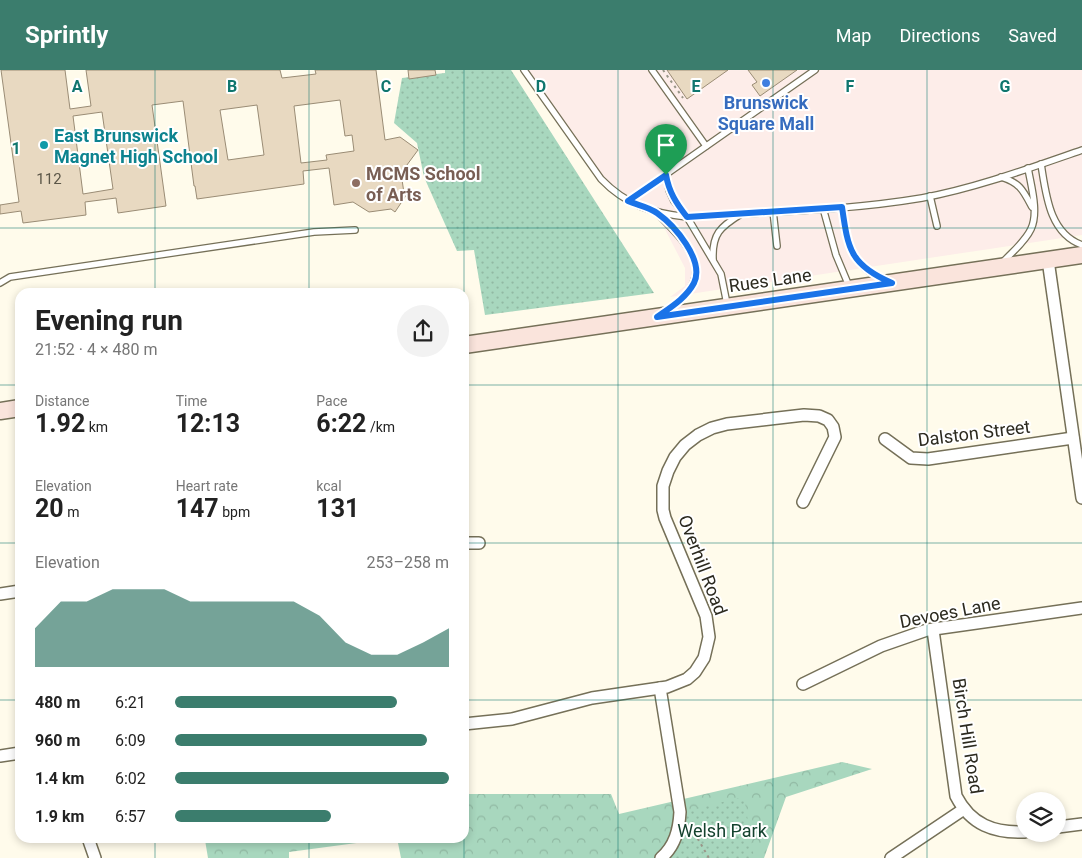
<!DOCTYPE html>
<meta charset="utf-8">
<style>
body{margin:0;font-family:Roboto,sans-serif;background:#f2f2f2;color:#222;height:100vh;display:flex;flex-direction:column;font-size:19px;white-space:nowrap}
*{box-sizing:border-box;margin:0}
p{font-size:16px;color:#767676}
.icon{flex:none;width:28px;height:28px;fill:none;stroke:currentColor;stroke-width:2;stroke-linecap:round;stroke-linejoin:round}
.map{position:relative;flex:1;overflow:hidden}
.drawer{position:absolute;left:15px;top:218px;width:454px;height:555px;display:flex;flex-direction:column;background:#fff;border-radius:15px;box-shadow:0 2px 8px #0003}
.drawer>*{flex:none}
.controls{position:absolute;left:1016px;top:722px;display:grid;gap:10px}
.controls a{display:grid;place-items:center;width:50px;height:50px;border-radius:50%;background:#fff;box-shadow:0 2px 8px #0003;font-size:25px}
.pin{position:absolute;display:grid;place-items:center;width:42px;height:42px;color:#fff;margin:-51px -21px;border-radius:50% 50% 50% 0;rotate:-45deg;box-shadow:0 0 5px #0007}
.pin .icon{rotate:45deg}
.round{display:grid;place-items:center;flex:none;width:52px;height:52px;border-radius:26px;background:#f2f2f2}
.overview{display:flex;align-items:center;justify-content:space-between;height:85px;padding:0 20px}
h1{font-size:28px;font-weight:700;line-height:38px}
.stats{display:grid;grid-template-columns:repeat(3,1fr);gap:8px;height:85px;padding:5px 20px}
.stats div{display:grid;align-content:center}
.stats b{font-size:25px;font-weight:700}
.stats small{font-size:14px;font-weight:400}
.stats p{font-size:14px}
.chart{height:140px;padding:10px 20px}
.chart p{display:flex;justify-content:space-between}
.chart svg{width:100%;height:90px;margin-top:5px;fill:#3b7d6d;opacity:.7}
ul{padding:0 20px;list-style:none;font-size:16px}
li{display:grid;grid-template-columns:80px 60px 1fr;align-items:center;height:38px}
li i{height:12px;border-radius:6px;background:#3b7d6d}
header{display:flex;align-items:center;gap:30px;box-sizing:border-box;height:70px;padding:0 25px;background:#3b7d6d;color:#fff}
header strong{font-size:24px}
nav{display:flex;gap:28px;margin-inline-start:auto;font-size:18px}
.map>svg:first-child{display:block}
.commercial{fill:#fdede9}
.forest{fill:url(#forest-crowns)}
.park{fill:url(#park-dots)}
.building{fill:#e8d9c1;stroke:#9a8c75;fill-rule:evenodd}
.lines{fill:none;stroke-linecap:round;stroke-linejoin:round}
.lane-casing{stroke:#757058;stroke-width:8}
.street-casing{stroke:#757058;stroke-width:14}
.secondary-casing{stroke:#757058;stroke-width:19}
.path{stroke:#999688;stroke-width:2;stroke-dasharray:2.5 4;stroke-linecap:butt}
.lane{stroke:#fff;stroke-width:5.5}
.street{stroke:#fff;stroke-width:11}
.secondary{stroke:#fae4dc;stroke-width:16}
.route-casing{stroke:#fff;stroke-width:10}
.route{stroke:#1a73e8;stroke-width:6}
.grid{fill:none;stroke:#0f766e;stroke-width:1;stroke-opacity:0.55}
.shop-dot{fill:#3f7fe0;stroke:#fff;stroke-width:2}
.culture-dot{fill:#0f9aa8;stroke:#fff;stroke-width:2}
.education-dot{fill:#8d6e63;stroke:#fff;stroke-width:2}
.labels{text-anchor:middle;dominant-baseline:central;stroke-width:4;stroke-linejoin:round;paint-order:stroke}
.number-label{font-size:15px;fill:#5b5648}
.shop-label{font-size:18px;font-weight:bold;fill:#366cbe;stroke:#fff}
.culture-label{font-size:18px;font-weight:bold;fill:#0d838f;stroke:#fff;text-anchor:start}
.education-label{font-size:18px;font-weight:bold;fill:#785e54;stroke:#fff;text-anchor:start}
.street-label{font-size:18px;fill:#2c2a1f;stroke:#fff}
.park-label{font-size:18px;fill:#14422e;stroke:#fff}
.grid-label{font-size:16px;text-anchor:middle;font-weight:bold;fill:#0f766e;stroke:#fff;stroke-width:4;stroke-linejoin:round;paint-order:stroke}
</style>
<header>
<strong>Sprintly</strong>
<nav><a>Map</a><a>Directions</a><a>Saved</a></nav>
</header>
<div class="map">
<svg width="1082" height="788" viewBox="0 0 1082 788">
<defs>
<pattern id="forest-crowns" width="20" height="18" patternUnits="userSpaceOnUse" patternTransform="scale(1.25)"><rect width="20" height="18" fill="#a8d7be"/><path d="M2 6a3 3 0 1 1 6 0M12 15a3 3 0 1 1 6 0" fill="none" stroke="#91b9a3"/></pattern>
<pattern id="park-dots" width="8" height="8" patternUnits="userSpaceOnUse" patternTransform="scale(1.25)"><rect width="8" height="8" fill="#a8d7be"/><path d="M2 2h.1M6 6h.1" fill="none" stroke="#91b9a3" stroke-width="1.8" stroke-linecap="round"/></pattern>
</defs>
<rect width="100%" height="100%" fill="#fffbeb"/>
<path class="commercial" d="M524,0h558v165l-412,62 15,-11v-18l-29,-56 -45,-23z"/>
<g class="forest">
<path d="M842,692l30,7 -86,28 -22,61h-363l-4,-20h67v-44h147l8,20z"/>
<path d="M210,768h184l-105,14v6h-81l-3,-18z"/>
</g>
<g class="park">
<path d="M445,0h66l143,223 -169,22 -11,-65 -17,1 -33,-74 -7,-34 -23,-20 8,-45 43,-5z"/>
<path d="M744,727l10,61h-93l19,-46z"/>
</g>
<g class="building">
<path d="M1,0h64l5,39 21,-3 -5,-36h194l2,8 34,-4 -1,-4h61l9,70 15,-3 18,13 -17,23 3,20 3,1 -12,18 -4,-3 -22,3 -16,-10 -19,3 -5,-37 -26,3 1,13 -107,15 -2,-13h-1l-11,-85 -31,4 14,101 -48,7 -2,-15 -31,4 1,13 -63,8 -2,-12 -21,3v-9l19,-3zM340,30l5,36 7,-1 2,16 -28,4 1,5 -26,3 -7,-57zM257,35l7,50 -36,5 -8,-50zM102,42l11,77 -30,5 -10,-78z"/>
<path d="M408,0h27l1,5 -27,4z"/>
<path d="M667,0h61l-41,29z"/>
<path d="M748,0h49l-37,26 -8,-11 5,-3z"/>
</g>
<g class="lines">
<defs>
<g id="lane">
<path d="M524,0l77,109c25,26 51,34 86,38 78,-5 158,-6 235,-19 54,-10 108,-30 160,-48"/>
<path d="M652,0l54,76"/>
<path d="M1041,94c5,30 8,69 41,81"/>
<path d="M666,105l3,15 5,11 13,16 34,57 6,30"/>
<path d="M1001,107c19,6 22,13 31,30"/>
<path d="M930,126l7,30"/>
<path d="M628,131l187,-131"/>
<path d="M842,137c5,33 6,57 41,72"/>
<path d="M823,138l13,47 13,31"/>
<path d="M773,141l4,35"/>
<path d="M656,142c34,35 65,62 10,99"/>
<path d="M713,189c-1,-25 7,-32 28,-45"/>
<path d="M1003,192c9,-10 22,-20 28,-33 8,-17 0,-43 -3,-61"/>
<path d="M0,213l10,-6 304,-45 41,-2"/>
</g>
<g id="street">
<path d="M1048,190l34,238"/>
<path d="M885,369l26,19 17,1 145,-21"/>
<path d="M464,473h15"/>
<path d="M0,524l20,-3"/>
<path d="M933,560l23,166c15,29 38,37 69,36"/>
<path d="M803,614l78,-38 46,-16 155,-22"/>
<path d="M660,618l20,124c-1,18 -5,34 -19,46"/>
<path d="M464,654l48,-5 80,-21 75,-11 20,-8 8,-7 9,-14 5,-21 -3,-21 -41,-98 -2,-8v-24l5,-15 7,-14 10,-12 13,-10 14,-7 15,-4 77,-9 15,1 9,4 5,7 2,10 -32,65"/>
<path d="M0,686l20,-3"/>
<path d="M1058,757l24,-3"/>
<path d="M88,768l7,20"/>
<path d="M891,788l73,-49"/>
</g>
<g id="secondary">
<path d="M464,275l618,-90"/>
<path d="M0,341l20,-3"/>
</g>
</defs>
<use href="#lane" class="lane-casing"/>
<use href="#street" class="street-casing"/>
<use href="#secondary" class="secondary-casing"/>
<g class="path">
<path d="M663,0l20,28"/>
<path d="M688,761l7,3 14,24"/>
</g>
<use href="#lane" class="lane"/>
<use href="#street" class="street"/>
<use href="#secondary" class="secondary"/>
</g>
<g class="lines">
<defs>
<path id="route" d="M666,105c3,17 10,28 21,42l155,-10c6,42 8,58 50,76l-235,34c14,-10 29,-19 37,-34 11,-23 -20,-58 -37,-70 -8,-6 -20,-8 -29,-12z"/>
</defs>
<use href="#route" class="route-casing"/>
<use href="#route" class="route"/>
</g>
<path class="grid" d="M155,0v222M309,0v222M464,0v222M618,0v788M773,0v788M927,0v788M0,158h1082M0,315h20M464,315h618M0,473h20M464,473h618M0,630h20M464,630h618M155,768v20M309,768v20M464,768v20"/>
<circle class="shop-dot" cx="766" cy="13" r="5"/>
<circle class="culture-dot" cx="44" cy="75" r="5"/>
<circle class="education-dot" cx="356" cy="113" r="5"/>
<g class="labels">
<g class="number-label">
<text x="49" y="109">112</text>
</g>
<g class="shop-label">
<text x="766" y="32">Brunswick<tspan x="766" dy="21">Square Mall</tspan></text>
</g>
<g class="culture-label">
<text x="54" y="65">East Brunswick<tspan x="54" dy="21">Magnet High School</tspan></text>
</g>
<g class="education-label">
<text x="366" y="103">MCMS School<tspan x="366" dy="21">of Arts</tspan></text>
</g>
<g class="street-label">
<text transform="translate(770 210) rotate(-8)">Rues Lane</text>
<text transform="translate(974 363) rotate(-7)">Dalston Street</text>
<text transform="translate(703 495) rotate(69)">Overhill Road</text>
<text transform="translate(950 542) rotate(-11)">Devoes Lane</text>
<text transform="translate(968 666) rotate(81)">Birch Hill Road</text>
</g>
<g class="park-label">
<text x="722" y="760">Welsh Park</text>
</g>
</g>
<g class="grid-label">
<text x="77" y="22">A</text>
<text x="232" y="22">B</text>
<text x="386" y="22">C</text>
<text x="541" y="22">D</text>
<text x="696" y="22">E</text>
<text x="850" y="22">F</text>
<text x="1005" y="22">G</text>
<text x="16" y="84">1</text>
</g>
</svg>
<div class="controls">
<a><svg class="icon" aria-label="layers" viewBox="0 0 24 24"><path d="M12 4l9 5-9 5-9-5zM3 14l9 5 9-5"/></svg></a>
</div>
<div class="pin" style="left:666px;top:105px;background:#1e9e55"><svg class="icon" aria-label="arrive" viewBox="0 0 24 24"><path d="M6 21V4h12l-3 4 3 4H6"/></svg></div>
<section class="drawer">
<div class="overview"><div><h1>Evening run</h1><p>21:52 · 4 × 480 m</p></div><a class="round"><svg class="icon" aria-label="share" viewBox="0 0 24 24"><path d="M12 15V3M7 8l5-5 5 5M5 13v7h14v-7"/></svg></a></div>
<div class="stats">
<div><p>Distance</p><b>1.92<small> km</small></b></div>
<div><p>Time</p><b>12:13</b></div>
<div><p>Pace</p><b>6:22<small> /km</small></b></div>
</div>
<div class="stats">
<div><p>Elevation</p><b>20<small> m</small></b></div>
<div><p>Heart rate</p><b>147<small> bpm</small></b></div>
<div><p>kcal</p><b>131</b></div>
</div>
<div class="chart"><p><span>Elevation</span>253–258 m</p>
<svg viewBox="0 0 160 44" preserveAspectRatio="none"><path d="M0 44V25L10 12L20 12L30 6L40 6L50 6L60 12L70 12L80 12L90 12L100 12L110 19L120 32L130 38L140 38L150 32L160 25V44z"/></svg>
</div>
<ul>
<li><b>480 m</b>6:21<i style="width:81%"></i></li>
<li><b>960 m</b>6:09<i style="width:92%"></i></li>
<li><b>1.4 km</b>6:02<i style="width:100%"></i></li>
<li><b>1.9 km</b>6:57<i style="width:57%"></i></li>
</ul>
</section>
</div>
